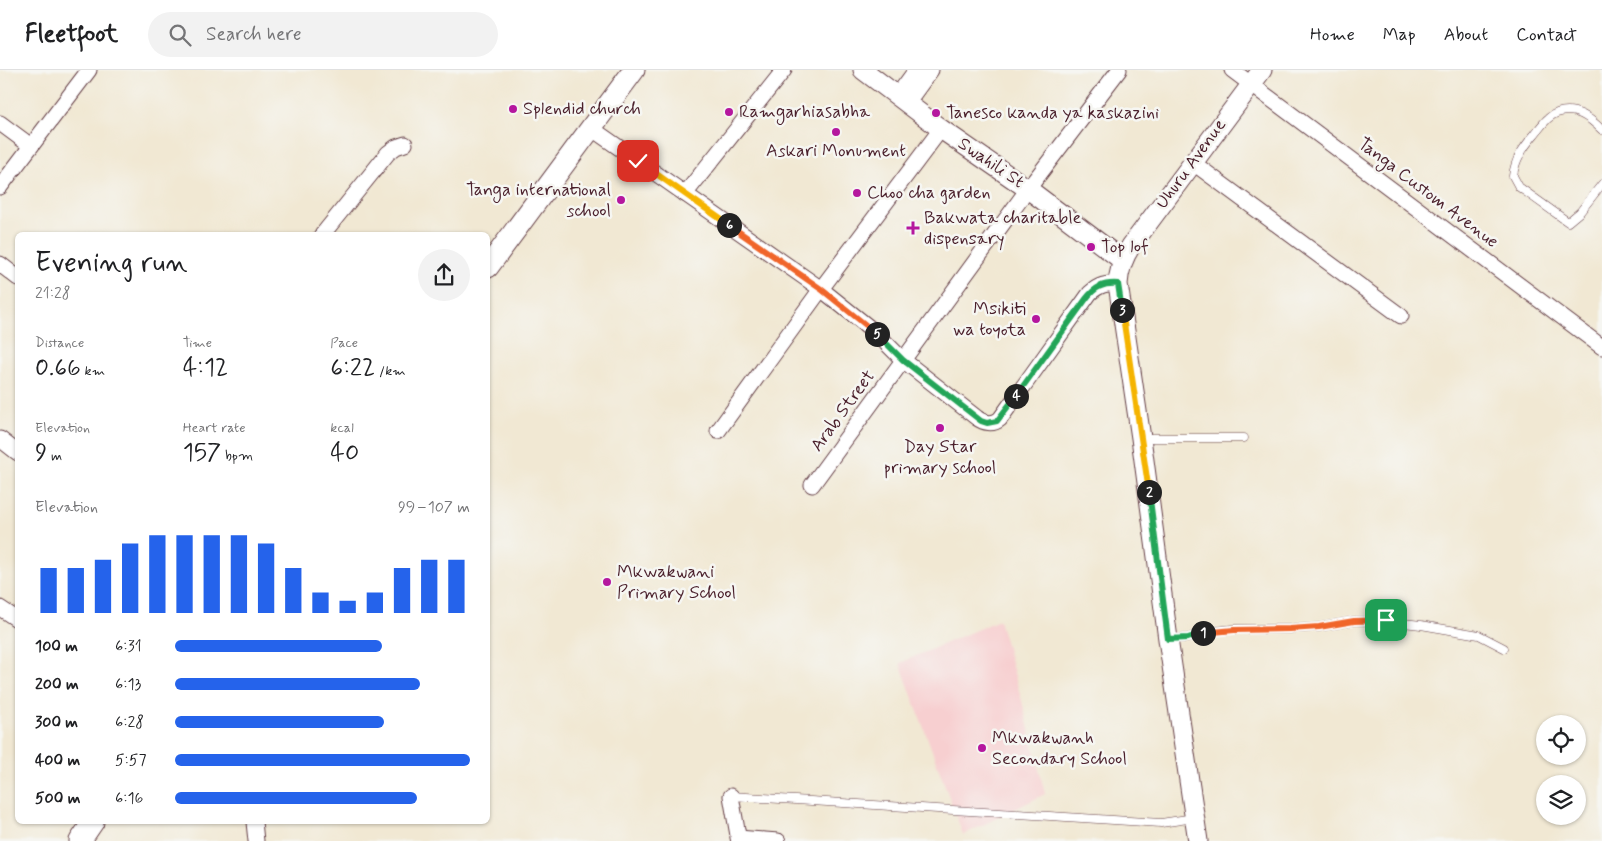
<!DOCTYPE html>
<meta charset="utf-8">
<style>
body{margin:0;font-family:Mynerve,sans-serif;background:#f2f2f2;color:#202124;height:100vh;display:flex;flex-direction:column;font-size:19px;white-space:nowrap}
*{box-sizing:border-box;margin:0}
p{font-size:16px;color:#757577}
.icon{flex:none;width:28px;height:28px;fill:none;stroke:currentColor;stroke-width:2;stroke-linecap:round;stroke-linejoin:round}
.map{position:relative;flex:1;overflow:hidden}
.drawer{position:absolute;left:15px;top:162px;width:475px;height:592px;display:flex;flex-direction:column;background:#fff;border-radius:8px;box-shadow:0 1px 4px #0004}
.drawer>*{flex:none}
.fabs{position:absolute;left:1536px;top:645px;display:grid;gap:10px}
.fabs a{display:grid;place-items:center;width:50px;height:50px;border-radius:50%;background:#fff;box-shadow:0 1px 4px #0004;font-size:25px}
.pin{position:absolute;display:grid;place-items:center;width:42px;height:42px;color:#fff;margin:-21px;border-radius:10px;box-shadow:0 2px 8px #0006}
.km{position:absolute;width:25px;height:25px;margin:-12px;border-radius:50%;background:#222;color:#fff;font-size:14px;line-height:25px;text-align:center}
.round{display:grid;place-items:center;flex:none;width:52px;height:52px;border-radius:26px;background:#f2f2f2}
.overview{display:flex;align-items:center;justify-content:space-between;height:85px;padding:0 20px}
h1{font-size:28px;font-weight:600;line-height:38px}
.stats{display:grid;grid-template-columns:repeat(3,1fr);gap:8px;height:85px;padding:5px 20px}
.stats div{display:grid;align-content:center}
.stats b{font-size:25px;font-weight:600}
.stats small{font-size:14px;font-weight:400}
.stats p{font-size:14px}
.chart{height:140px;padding:10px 20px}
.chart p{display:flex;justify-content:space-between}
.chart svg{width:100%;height:90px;margin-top:5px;stroke:#2563eb;stroke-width:6}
ul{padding:0 20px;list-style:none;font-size:16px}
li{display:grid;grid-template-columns:80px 60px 1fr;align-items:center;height:38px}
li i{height:12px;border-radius:6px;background:#2563eb}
header{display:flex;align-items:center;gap:30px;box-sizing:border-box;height:70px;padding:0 25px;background:#fff;border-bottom:1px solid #e0e0e0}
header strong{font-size:24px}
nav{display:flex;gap:28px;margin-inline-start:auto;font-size:18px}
.search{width:350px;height:45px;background:#f2f2f2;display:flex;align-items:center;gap:12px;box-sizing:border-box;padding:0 18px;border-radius:28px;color:#757577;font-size:19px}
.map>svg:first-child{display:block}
.built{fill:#f7cfd0}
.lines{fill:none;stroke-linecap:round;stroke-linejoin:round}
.service-casing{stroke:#633d44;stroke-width:9}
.minor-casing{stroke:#633d44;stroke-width:17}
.tertiary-casing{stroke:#633d44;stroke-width:21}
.secondary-casing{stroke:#633d44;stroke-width:23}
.service{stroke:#fff;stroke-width:8}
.minor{stroke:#fff;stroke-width:15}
.tertiary{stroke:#fff;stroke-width:19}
.secondary{stroke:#fff;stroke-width:21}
.split-1-casing{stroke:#fff;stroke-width:10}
.split-2-casing{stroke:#fff;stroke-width:10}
.split-3-casing{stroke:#fff;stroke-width:10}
.split-4-casing{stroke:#fff;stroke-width:10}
.split-5-casing{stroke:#fff;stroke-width:10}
.split-6-casing{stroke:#fff;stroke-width:10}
.split-7-casing{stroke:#fff;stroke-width:10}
.split-1{stroke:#f0652b;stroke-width:6}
.split-2{stroke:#22a559;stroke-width:6}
.split-3{stroke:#f5b400;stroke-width:6}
.split-4{stroke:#22a559;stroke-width:6}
.split-5{stroke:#22a559;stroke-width:6}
.split-6{stroke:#f0652b;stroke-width:6}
.split-7{stroke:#f5b400;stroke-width:6}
.poi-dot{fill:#b5179e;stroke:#f6f6f2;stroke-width:2}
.labels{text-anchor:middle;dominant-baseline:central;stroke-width:5;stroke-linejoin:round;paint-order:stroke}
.poi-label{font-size:18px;fill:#4a1f2b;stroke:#f6f6f2;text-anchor:start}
.street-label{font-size:18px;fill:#4a1f2b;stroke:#f6f6f2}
</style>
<header>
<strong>Fleetfoot</strong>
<div class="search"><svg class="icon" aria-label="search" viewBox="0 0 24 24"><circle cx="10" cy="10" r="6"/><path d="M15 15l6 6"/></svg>Search here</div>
<nav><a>Home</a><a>Map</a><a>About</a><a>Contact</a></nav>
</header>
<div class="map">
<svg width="1602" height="771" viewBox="0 0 1602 771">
<rect width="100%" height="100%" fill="#f6f6f2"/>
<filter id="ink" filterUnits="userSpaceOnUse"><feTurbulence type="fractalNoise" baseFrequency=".02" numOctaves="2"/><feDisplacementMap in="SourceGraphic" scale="10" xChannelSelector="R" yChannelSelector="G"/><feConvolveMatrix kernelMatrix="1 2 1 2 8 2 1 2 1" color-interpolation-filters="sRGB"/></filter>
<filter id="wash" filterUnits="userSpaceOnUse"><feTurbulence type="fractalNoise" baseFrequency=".0096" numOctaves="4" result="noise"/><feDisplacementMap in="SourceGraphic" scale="20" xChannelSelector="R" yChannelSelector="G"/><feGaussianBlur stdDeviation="1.12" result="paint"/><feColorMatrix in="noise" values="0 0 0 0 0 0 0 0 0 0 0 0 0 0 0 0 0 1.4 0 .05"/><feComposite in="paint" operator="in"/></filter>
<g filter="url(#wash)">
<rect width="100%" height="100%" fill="#f1e8d3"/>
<path class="built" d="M999,550l23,81 23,93 -82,41 -63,-172z"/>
</g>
<g filter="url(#ink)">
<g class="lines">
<defs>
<g id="service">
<path d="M1602,60c-12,-12 -27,-24 -45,-17 -10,3 -17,15 -23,22 -11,13 -19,24 -21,41l6,11 49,35 12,-10 22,-28"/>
<path d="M1141,368h103"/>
<path d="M1168,569l20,-1 17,-6 29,-3h56l29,-2 35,-6h32l35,4 58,10 25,13"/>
<path d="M731,726l430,27 33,-5"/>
</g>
<g id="minor">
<path d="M1232,0l370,277"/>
<path d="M897,26l19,-26"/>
<path d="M907,33l24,-33"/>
<path d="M0,53l31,23"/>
<path d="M591,58l230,161 55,44 27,27 74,58c7,5 16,7 23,1l90,-126c9,-8 16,-10 28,-9"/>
<path d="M1192,92l209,154"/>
<path d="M0,117l89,-117"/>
<path d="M685,124l99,-124"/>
<path d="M322,165l66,-82 8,-6 9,-3"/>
<path d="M0,194l18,14"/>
<path d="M718,361l103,-142 120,-160"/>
<path d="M0,369l18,14"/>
<path d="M812,415l216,-296 91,-119"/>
<path d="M0,538l18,12"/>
<path d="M731,726l8,45"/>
<path d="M254,752l2,19"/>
<path d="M738,768l40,3"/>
</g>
<g id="tertiary">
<path d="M863,0l78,59 87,60 94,71"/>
<path d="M1198,771l-30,-202 -27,-201 -23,-154c1,-15 5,-26 13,-38l131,-176"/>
</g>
<g id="secondary">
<path d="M488,197l146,-197"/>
<path d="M80,771l13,-19"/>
</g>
</defs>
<use href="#service" class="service-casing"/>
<use href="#minor" class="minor-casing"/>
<use href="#tertiary" class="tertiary-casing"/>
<use href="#secondary" class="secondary-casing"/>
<use href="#service" class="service"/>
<use href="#minor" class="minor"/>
<use href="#tertiary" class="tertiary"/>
<use href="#secondary" class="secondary"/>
</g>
</g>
<g class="lines" filter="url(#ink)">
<defs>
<path id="split-1" d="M1203,563l31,-3 56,-1 29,-2 35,-6 32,-1"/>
<path id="split-2" d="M1149,422l19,147 20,-1 15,-5"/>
<path id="split-3" d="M1122,240l27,182"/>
<path id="split-4" d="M1016,326l70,-97c9,-12 17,-16 32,-15l4,26"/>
<path id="split-5" d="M877,264l26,26 78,61 6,2 10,-2 19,-25"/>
<path id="split-6" d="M729,155l92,64 56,45"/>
<path id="split-7" d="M638,91l91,64"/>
</defs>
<use href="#split-1" class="split-1-casing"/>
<use href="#split-2" class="split-2-casing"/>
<use href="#split-3" class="split-3-casing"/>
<use href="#split-4" class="split-4-casing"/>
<use href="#split-5" class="split-5-casing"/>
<use href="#split-6" class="split-6-casing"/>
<use href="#split-7" class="split-7-casing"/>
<use href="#split-1" class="split-1"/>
<use href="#split-2" class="split-2"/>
<use href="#split-3" class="split-3"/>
<use href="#split-4" class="split-4"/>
<use href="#split-5" class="split-5"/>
<use href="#split-6" class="split-6"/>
<use href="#split-7" class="split-7"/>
</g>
<g class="poi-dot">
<circle cx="513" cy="39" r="5"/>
<circle cx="729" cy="42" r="5"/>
<circle cx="936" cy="43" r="5"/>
<circle cx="836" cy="62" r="5"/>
<circle cx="857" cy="123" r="5"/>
<circle cx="621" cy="130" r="5"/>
<path d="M910.5 150.5h5v5h5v5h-5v5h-5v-5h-5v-5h5z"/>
<circle cx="1091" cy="177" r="5"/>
<circle cx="1036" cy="249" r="5"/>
<circle cx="940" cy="358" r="5"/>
<circle cx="607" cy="512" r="5"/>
<circle cx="982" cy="678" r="5"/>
</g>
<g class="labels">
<g class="poi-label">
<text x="523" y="39">Splendid church</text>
<text x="739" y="42">Ramgarhiasabha</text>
<text x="946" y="43">Tanesco kanda ya kaskazini</text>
<text x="836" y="81" text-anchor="middle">Askari Monument</text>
<text x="611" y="120" text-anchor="end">Tanga international<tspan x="611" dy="21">school</tspan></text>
<text x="867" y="123">Choo cha garden</text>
<text x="924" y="148">Bakwata charitable<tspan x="924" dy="21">dispensary</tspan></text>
<text x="1101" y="177">Top lof</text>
<text x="1026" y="239" text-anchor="end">Msikiti<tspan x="1026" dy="21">wa toyota</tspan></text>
<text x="940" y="377" text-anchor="middle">Day Star<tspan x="940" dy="21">primary school</tspan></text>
<text x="617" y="502">Mkwakwani<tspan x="617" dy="21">Primary School</tspan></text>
<text x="992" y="668">Mkwakwanh<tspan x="992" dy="21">Secondary School</tspan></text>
</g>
<g class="street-label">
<text transform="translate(991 93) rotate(34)">Swahili St</text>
<text transform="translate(1191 94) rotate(-54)">Uhuru Avenue</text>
<text transform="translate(1428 123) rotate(37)">Tanga Custom Avenue</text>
<text transform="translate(843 341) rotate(-54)">Arab Street</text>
</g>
</g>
</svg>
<div class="fabs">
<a><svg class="icon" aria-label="locate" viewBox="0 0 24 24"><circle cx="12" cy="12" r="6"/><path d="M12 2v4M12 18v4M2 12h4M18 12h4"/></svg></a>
<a><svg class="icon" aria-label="layers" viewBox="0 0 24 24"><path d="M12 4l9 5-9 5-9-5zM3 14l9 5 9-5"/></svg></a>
</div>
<div class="pin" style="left:1386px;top:550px;background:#1e9e55"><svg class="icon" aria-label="arrive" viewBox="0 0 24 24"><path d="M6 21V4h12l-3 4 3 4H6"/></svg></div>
<div class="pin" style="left:638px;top:91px;background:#d93025"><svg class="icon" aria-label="check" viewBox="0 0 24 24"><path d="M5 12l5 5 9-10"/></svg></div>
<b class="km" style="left:1203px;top:563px">1</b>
<b class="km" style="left:1149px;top:422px">2</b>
<b class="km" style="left:1122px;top:240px">3</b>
<b class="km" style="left:1016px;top:326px">4</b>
<b class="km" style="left:877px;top:264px">5</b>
<b class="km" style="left:729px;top:155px">6</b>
<section class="drawer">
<div class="overview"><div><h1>Evening run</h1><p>21:28</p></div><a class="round"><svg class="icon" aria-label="share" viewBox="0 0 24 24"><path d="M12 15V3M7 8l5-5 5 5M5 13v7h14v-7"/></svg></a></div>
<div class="stats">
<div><p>Distance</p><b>0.66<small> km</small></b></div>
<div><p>Time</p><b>4:12</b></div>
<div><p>Pace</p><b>6:22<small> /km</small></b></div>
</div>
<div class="stats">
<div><p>Elevation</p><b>9<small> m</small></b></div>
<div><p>Heart rate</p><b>157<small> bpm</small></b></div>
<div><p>kcal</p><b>40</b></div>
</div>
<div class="chart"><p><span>Elevation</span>99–107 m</p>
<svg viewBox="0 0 160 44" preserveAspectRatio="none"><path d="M5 44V22M15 44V22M25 44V18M35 44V10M45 44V6M55 44V6M65 44V6M75 44V6M85 44V10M95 44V22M105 44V34M115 44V38M125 44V34M135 44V22M145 44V18M155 44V18"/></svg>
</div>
<ul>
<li><b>100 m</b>6:31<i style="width:70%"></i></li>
<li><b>200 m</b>6:13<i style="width:83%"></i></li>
<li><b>300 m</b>6:28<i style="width:71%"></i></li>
<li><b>400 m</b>5:57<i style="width:100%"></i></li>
<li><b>500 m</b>6:16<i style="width:82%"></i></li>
</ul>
</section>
</div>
